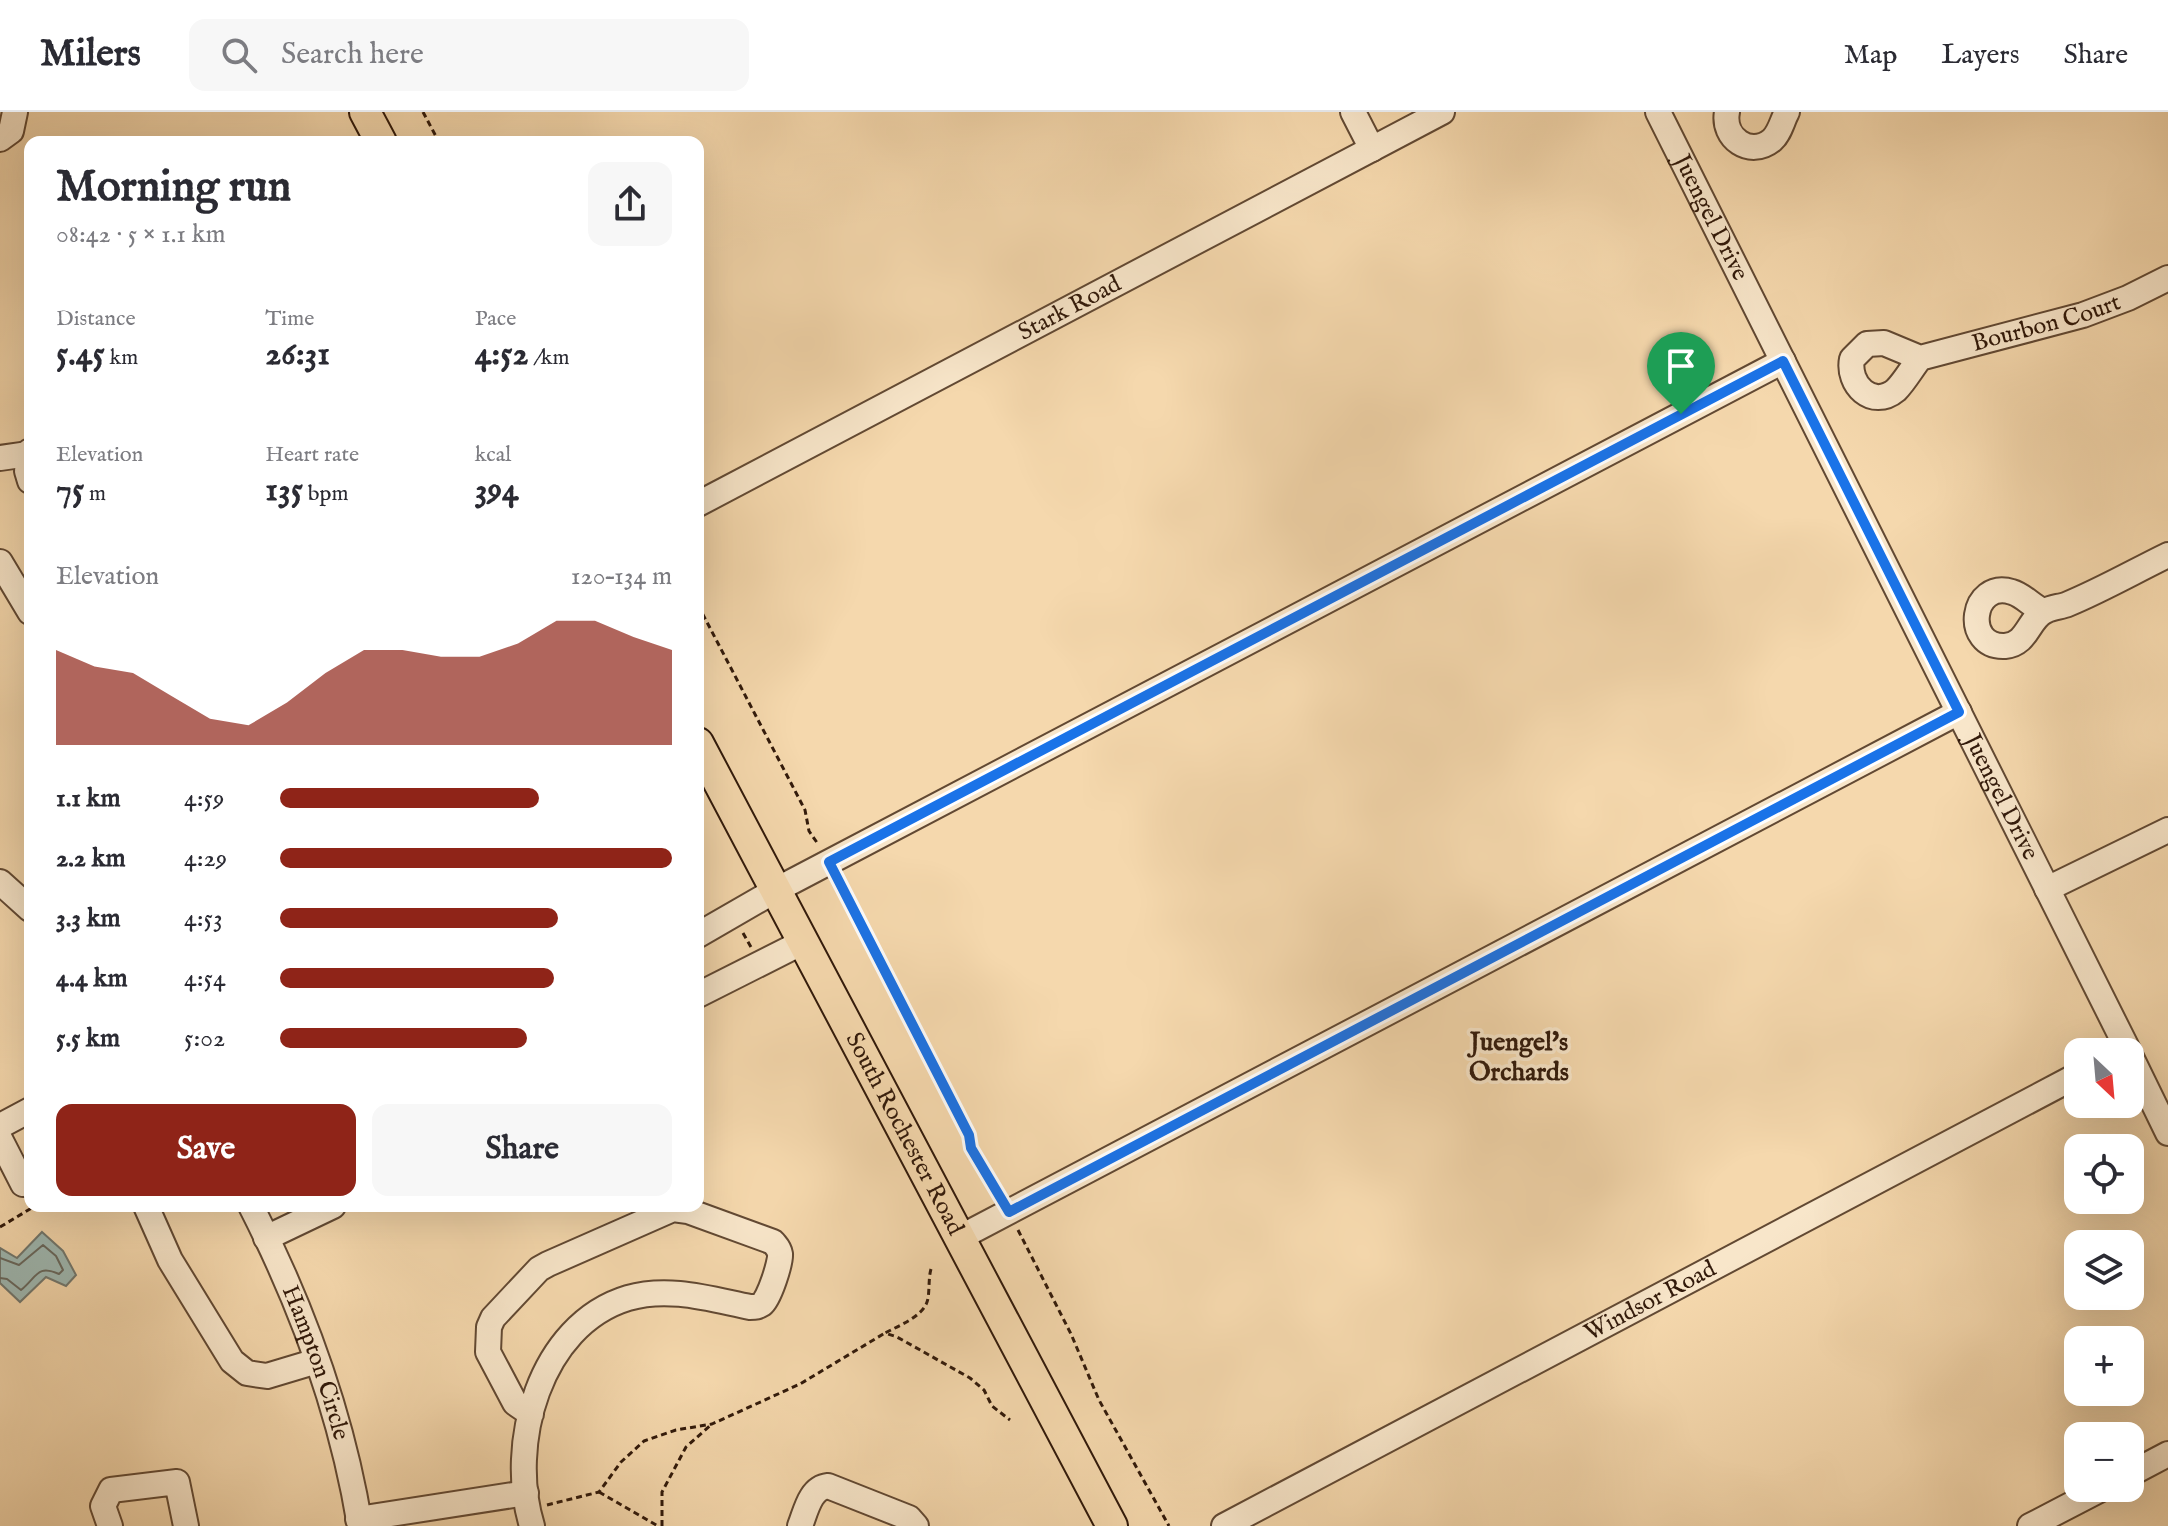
<!DOCTYPE html>
<meta charset="utf-8">
<style>
body{margin:0;font-family:"IM FELL English",serif;background:#f7f7f7;color:#2b2b33;height:100vh;display:flex;flex-direction:column;font-size:30px;white-space:nowrap}
*{box-sizing:border-box;margin:0}
p{font-size:26px;color:#7c7c81}
.icon{flex:none;width:44px;height:44px;fill:none;stroke:currentColor;stroke-width:2;stroke-linecap:round;stroke-linejoin:round}
.map{position:relative;flex:1;overflow:hidden}
.side{position:absolute;left:24px;top:24px;width:680px;height:1076px;display:flex;flex-direction:column;background:#fff;border-radius:16px;box-shadow:0 8px 32px #0002}
.side>*{flex:none}
.needle{width:52px;rotate:154deg}
.fabs{position:absolute;left:2064px;top:926px;display:grid;gap:16px}
.fabs a{display:grid;place-items:center;width:80px;height:80px;border-radius:16px;background:#fff;box-shadow:0 8px 32px #0002;font-size:40px}
.pin{position:absolute;display:grid;place-items:center;width:68px;height:68px;color:#fff;margin:-82px -34px;border-radius:50% 50% 50% 0;rotate:-45deg;box-shadow:0 0 8px #0007}
.pin .icon{rotate:45deg}
.round{display:grid;place-items:center;flex:none;width:84px;height:84px;border-radius:16px;background:#f7f7f7}
.overview{display:flex;align-items:center;justify-content:space-between;height:136px;padding:0 32px}
h1{font-size:44px;font-weight:700;line-height:60px}
.figures{display:grid;grid-template-columns:repeat(3,1fr);gap:12px;height:136px;padding:8px 32px}
.figures div{display:grid;align-content:center}
.figures b{font-size:34px;font-weight:700}
.figures small{font-size:22px;font-weight:400}
.figures p{font-size:22px}
.chart{height:224px;padding:16px 32px}
.chart p{display:flex;justify-content:space-between}
.chart svg{width:100%;height:144px;margin-top:8px;fill:#8f2418;opacity:.7}
.button{display:flex;gap:16px;margin-top:auto;padding:16px 32px}
.button a{flex:1;height:92px;border-radius:16px;background:#8f2418;color:#fff;font-size:32px;font-weight:700;line-height:92px;text-align:center}
.button a+a{background:#f7f7f7;color:#2b2b33}
ul{padding:0 32px;list-style:none;font-size:26px}
li{display:grid;grid-template-columns:128px 96px 1fr;align-items:center;height:60px}
li i{height:20px;border-radius:10px;background:#8f2418}
header{display:flex;align-items:center;gap:48px;box-sizing:border-box;height:112px;padding:0 40px;background:#fff;border-bottom:2px solid #e1e1e2}
header strong{font-size:38px}
nav{display:flex;gap:44px;margin-inline-start:auto;font-size:28px}
.search{width:560px;height:72px;background:#f7f7f7;display:flex;align-items:center;gap:20px;box-sizing:border-box;padding:0 28px;border-radius:16px;color:#7c7c81;font-size:30px}
.map>svg:first-child{display:block}
.water{fill:#9eb8b2;stroke:#72786f;stroke-width:2}
.lines{fill:none;stroke-linecap:round;stroke-linejoin:round}
.shore{stroke:#68685e;stroke-width:2}
.minor-casing{stroke:#624933;stroke-width:28}
.major-casing{stroke:#31190a;stroke-width:34}
.path{stroke:#31190a;stroke-width:3;stroke-dasharray:6 4;stroke-linecap:butt}
.minor{stroke:#f8e6ca;stroke-width:24}
.major{stroke:#f5d8ad;stroke-width:30}
.route-casing{stroke:#fff;stroke-width:16}
.route{stroke:#1a73e8;stroke-width:10}
.labels{text-anchor:middle;dominant-baseline:central;stroke-width:7;stroke-linejoin:round;paint-order:stroke}
.street-label{font-size:24px;fill:#31190a;stroke:#f8e6ca}
.neighbourhood-label{font-size:26px;font-weight:bold;fill:#31190a;stroke:#f8e6ca}
</style>
<header>
<strong>Milers</strong>
<div class="search"><svg class="icon" aria-label="search" viewBox="0 0 24 24"><circle cx="10" cy="10" r="6"/><path d="M15 15l6 6"/></svg>Search here</div>
<nav><a>Map</a><a>Layers</a><a>Share</a></nav>
</header>
<div class="map">
<svg width="2168" height="1414" viewBox="0 0 2168 1414">
<rect width="100%" height="100%" fill="#f5d8ad"/>
<filter id="stains"><feTurbulence type="fractalNoise" baseFrequency=".0025" numOctaves="4"/><feColorMatrix values="0 0 0 0 .2 0 0 0 0 .09 0 0 0 0 .02 0 0 0 .5 -.17"/></filter>
<radialGradient id="worn" r=".72"><stop offset=".6" stop-color="#630" stop-opacity="0"/><stop offset="1" stop-color="#630" stop-opacity=".3"/></radialGradient>
<path class="water" d="M42,1120l21,19 13,24 -10,11 -20,-9 -26,25 -20,-19v-35l17,10z"/>
<g class="lines">
<path class="shore" d="M0,1146l19,7 24,-20 13,11 7,14 -4,4c-22,-10 -22,3 -38,16l-14,-11 -7,-1"/>
<defs>
<g id="minor">
<path d="M1353,0l19,37"/>
<path id="s1" d="M1658,0l471,940"/>
<path d="M1727,0c-5,26 23,46 45,28 8,-7 10,-19 15,-28"/>
<path d="M0,27l11,-8 4,-19"/>
<path id="s2" d="M1920,246c-8,10 -15,23 -24,32 -24,20 -49,-6 -44,-31l15,-15 17,-1 36,15 163,-43 45,-17 40,-20"/>
<path d="M30,339l-3,20 3,10"/>
<path d="M0,346l28,-4"/>
<path id="s3" d="M698,392l744,-392"/>
<path d="M0,450l30,50"/>
<path d="M2043,499c-11,-5 -20,-16 -31,-19 -41,-13 -50,56 -7,54 23,-2 23,-27 40,-35 7,-4 16,-4 23,-7 34,-14 67,-33 100,-49"/>
<path d="M0,770l30,27"/>
<path d="M2047,777l121,-59"/>
<path d="M698,823l78,-45 1007,-529"/>
<path d="M698,883l105,-53"/>
<path d="M2130,943l38,78"/>
<path d="M0,1014l30,-16"/>
<path d="M0,1027l23,45 7,-4"/>
<path d="M146,1094l24,54 62,101 15,12 20,3 50,-15"/>
<path id="s4" d="M251,1094c51,100 91,209 109,320"/>
<path d="M266,1126l67,-32"/>
<path d="M959,1126l1000,-526"/>
<path d="M531,1302l-16,-11 -27,-51 1,-25 4,-9 46,-49 9,-5 125,-55 15,2 85,31c4,5 6,6 7,12 1,8 -11,45 -18,50 -5,3 -6,3 -12,3 -40,-8 -81,-21 -122,-9 -89,27 -121,147 -96,228"/>
<path d="M2130,1362l38,-20"/>
<path d="M358,1407l168,-26"/>
<path d="M110,1414l-7,-20 8,-16 66,-8 9,44"/>
<path d="M800,1414c6,-15 10,-38 28,-40l81,32 7,8"/>
<path id="s5" d="M1224,1414l854,-451"/>
<path d="M2030,1414l73,-38"/>
</g>
<g id="major">
<path d="M365,0l16,30"/>
<path id="s6" d="M698,631l414,783"/>
</g>
</defs>
<use href="#minor" class="minor-casing"/>
<use href="#major" class="major-casing"/>
<g class="path">
<path d="M423,0l16,30"/>
<path d="M698,493l107,205 4,21 9,13"/>
<path d="M839,770l130,253 2,13 28,47"/>
<path d="M743,821l8,14"/>
<path d="M0,1115l35,-21"/>
<path d="M1018,1118l53,104 28,66 70,126"/>
<path d="M931,1157c-3,10 -1,25 -4,33 -5,15 -29,24 -42,31l12,4 73,41 14,12 8,16 18,14"/>
<path d="M599,1380l59,34"/>
<path d="M547,1393l52,-13 22,-30 23,-21 32,-11 36,-6 88,-40 85,-51"/>
<path d="M662,1414v-34l24,-45 26,-23"/>
</g>
<use href="#minor" class="minor"/>
<use href="#major" class="major"/>
</g>
<g class="lines">
<defs>
<path id="route" d="M1783,249l176,351 -950,500 -38,-64 -2,-13 -140,-273z"/>
</defs>
<use href="#route" class="route-casing"/>
<use href="#route" class="route"/>
</g>
<g class="labels">
<g class="street-label">
<text stroke="none"><textPath href="#s1" startOffset="118">Juengel Drive</textPath></text>
<text stroke="none"><textPath href="#s3" startOffset="420">Stark Road</textPath></text>
<text stroke="none"><textPath href="#s2" startOffset="320">Bourbon Court</textPath></text>
<text stroke="none"><textPath href="#s1" startOffset="766">Juengel Drive</textPath></text>
<text stroke="none"><textPath href="#s6" startOffset="442">South Rochester Road</textPath></text>
<text stroke="none"><textPath href="#s5" startOffset="482">Windsor Road</textPath></text>
<text stroke="none"><textPath href="#s4" startOffset="170">Hampton Circle</textPath></text>
</g>
<g class="neighbourhood-label">
<text x="1519" y="930">Juengel's<tspan x="1519" dy="30">Orchards</tspan></text>
</g>
</g>
<rect width="100%" height="100%" filter="url(#stains)"/>
<rect width="100%" height="100%" fill="url(#worn)"/>
</svg>
<div class="fabs">
<a><svg class="needle" viewBox="-14 -14 28 28"><path d="M0-13l5 13h-10z" fill="#e53935"/><path d="M0 13l5-13h-10z" fill="#7c7c81"/></svg></a>
<a><svg class="icon" aria-label="locate" viewBox="0 0 24 24"><circle cx="12" cy="12" r="6"/><path d="M12 2v4M12 18v4M2 12h4M18 12h4"/></svg></a>
<a><svg class="icon" aria-label="layers" viewBox="0 0 24 24"><path d="M12 4l9 5-9 5-9-5zM3 14l9 5 9-5"/></svg></a>
<a>+</a>
<a>−</a>
</div>
<div class="pin" style="left:1681px;top:302px;background:#1e9e55"><svg class="icon" aria-label="arrive" viewBox="0 0 24 24"><path d="M6 21V4h12l-3 4 3 4H6"/></svg></div>
<section class="side">
<div class="overview"><div><h1>Morning run</h1><p>08:42 · 5 × 1.1 km</p></div><a class="round"><svg class="icon" aria-label="share" viewBox="0 0 24 24"><path d="M12 15V3M7 8l5-5 5 5M5 13v7h14v-7"/></svg></a></div>
<div class="figures">
<div><p>Distance</p><b>5.45<small> km</small></b></div>
<div><p>Time</p><b>26:31</b></div>
<div><p>Pace</p><b>4:52<small> /km</small></b></div>
</div>
<div class="figures">
<div><p>Elevation</p><b>75<small> m</small></b></div>
<div><p>Heart rate</p><b>135<small> bpm</small></b></div>
<div><p>kcal</p><b>394</b></div>
</div>
<div class="chart"><p><span>Elevation</span>120–134 m</p>
<svg viewBox="0 0 160 44" preserveAspectRatio="none"><path d="M0 44V15L10 20L20 22L30 29L40 36L50 38L60 31L70 22L80 15L90 15L100 17L110 17L120 13L130 6L140 6L150 11L160 15V44z"/></svg>
</div>
<ul>
<li><b>1.1 km</b>4:59<i style="width:66%"></i></li>
<li><b>2.2 km</b>4:29<i style="width:100%"></i></li>
<li><b>3.3 km</b>4:53<i style="width:71%"></i></li>
<li><b>4.4 km</b>4:54<i style="width:70%"></i></li>
<li><b>5.5 km</b>5:02<i style="width:63%"></i></li>
</ul>
<div class="button"><a>Save</a><a>Share</a></div>
</section>
</div>
